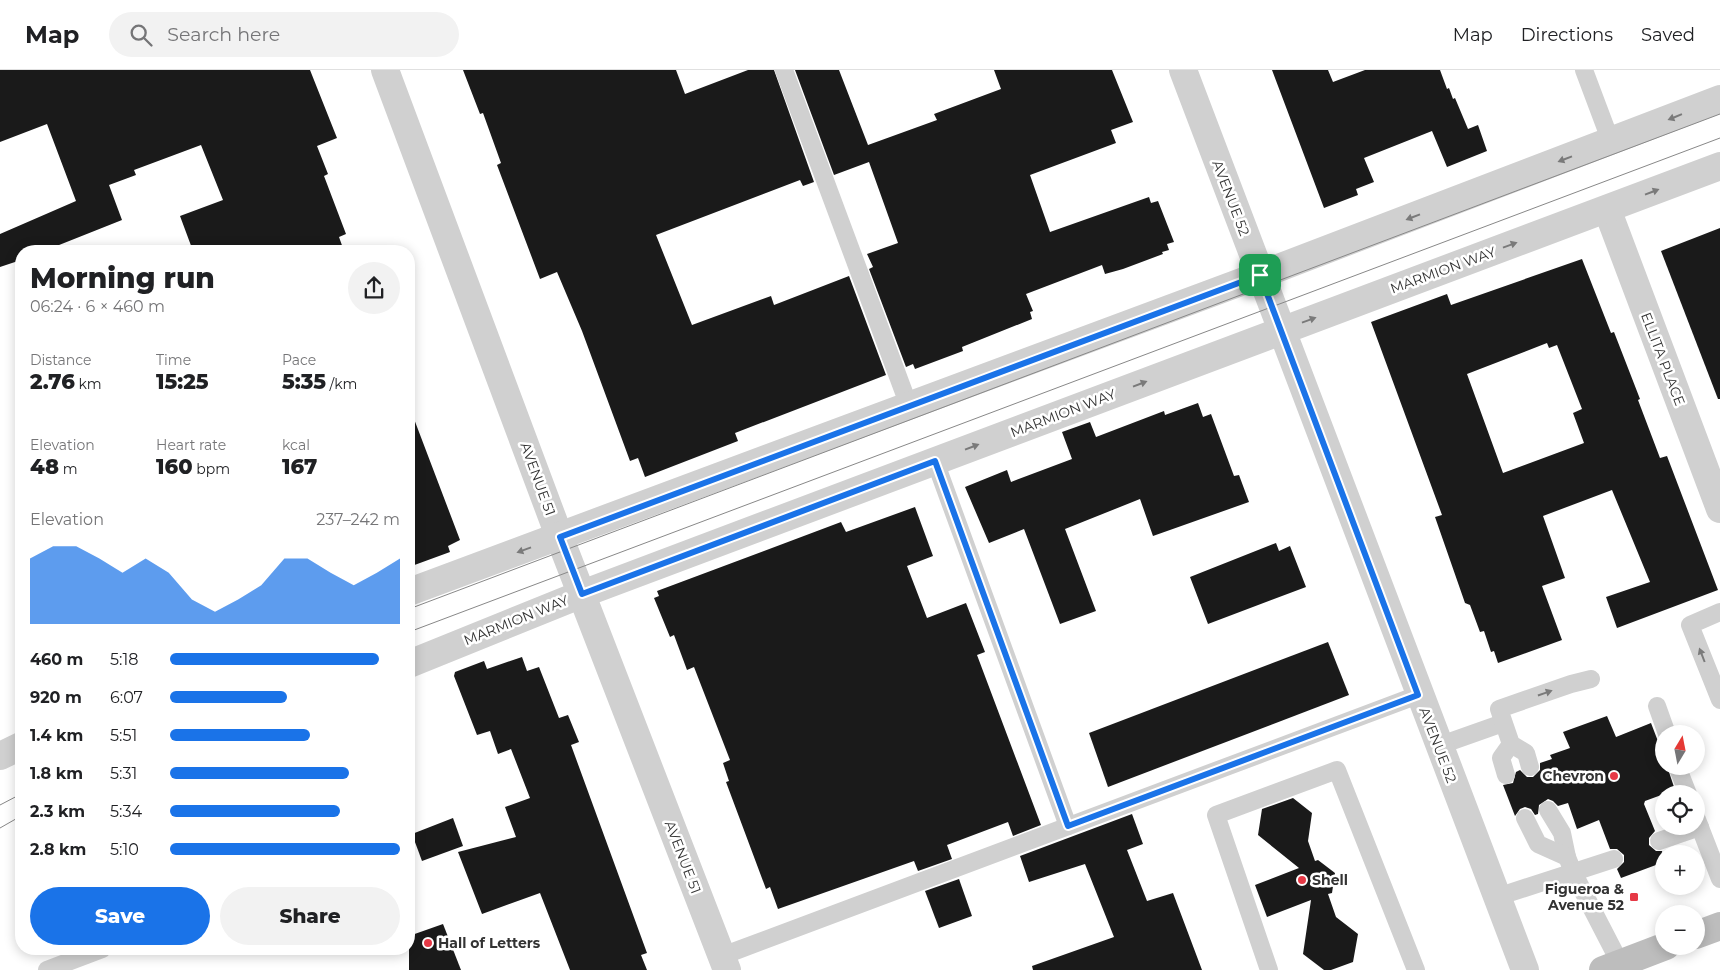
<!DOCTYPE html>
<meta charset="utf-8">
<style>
body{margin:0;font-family:Montserrat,sans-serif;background:#f2f2f2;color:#202124;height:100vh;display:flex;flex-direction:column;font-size:19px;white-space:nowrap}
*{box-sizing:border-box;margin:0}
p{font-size:16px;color:#757577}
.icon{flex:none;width:28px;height:28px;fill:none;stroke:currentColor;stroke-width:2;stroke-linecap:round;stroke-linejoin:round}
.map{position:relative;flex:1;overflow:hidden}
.sheet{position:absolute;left:15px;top:175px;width:400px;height:710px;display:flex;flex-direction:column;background:#fff;border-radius:20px;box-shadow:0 2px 12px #0003}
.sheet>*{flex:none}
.needle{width:32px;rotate:10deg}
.buttons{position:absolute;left:1655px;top:655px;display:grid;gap:10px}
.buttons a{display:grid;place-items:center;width:50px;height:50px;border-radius:50%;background:#fff;box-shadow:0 2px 12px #0003;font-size:25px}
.pin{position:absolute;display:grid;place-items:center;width:42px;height:42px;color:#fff;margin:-21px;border-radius:10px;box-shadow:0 2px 8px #0006}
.round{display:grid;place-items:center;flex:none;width:52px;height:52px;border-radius:26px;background:#f2f2f2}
.summary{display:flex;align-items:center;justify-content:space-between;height:85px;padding:0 15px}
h1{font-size:28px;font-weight:800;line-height:38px}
.metrics{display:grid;grid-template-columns:repeat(3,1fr);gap:8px;height:85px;padding:5px 15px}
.metrics div{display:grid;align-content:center}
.metrics b{font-size:21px;font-weight:800}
.metrics small{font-size:14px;font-weight:400}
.metrics p{font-size:14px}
.chart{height:140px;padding:10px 15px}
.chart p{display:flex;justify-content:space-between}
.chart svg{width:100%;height:90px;margin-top:5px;fill:#1a73e8;opacity:.7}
.cta{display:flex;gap:10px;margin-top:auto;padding:10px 15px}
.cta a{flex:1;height:58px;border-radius:30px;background:#1a73e8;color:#fff;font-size:20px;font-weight:800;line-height:58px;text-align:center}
.cta a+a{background:#f2f2f2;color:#202124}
ul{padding:0 15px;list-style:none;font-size:16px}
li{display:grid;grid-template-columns:80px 60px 1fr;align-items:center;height:38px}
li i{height:12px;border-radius:6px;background:#1a73e8}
header{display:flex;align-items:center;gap:30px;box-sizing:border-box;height:70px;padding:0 25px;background:#fff;border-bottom:1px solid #e0e0e0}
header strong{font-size:24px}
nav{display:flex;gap:28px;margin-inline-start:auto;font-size:18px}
.search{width:350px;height:45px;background:#f2f2f2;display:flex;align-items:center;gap:12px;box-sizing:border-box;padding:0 18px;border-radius:28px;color:#757577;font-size:19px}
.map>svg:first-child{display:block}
.building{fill:#1a1a1a;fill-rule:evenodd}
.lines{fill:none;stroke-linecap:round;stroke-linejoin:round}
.lane{stroke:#d0d0d0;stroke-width:18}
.street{stroke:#d0d0d0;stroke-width:28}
.secondary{stroke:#bdbdbd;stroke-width:28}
.tram{stroke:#888;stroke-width:1}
.oneway{fill:#7a7a7a}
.route-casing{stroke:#fff;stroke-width:10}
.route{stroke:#1a73e8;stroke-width:6}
.poi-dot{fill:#e63946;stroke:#fff;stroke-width:2}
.labels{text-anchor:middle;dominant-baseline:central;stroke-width:5;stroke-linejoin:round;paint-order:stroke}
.street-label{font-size:14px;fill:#333;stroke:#fff}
.poi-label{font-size:14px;font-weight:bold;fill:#333;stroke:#fff;text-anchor:end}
</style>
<header>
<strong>Map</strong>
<div class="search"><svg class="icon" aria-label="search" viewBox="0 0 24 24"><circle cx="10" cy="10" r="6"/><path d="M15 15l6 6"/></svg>Search here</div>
<nav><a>Map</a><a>Directions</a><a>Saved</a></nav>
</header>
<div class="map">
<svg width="1720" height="900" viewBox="0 0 1720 900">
<rect width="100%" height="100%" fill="#fff"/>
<g class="building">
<path d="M0,0h310l27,68 -20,8 11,28 -4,2 22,58 -7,3 5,14h-151l-13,-35 43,-16 -22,-55 -67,25 2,5 -27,10 13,35 -78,31h-23v9l-21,7v-33l76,-33 -29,-77 -47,18z"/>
<path d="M463,0h213l9,24 63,-24h26l40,112 -11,4 -3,-6 -144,55 36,90 79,-29 3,9 75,-29 37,99 -151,58 3,8 -93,36 -7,-19 -8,3 -48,-130 -25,-59 -17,7 -43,-114 4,-2 -18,-50 -3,1z"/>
<path d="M795,0h44l29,75 69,-25 -3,-6 67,-25 -7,-19h118l21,52 -22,8 5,13 -86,32 20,57 99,-35 2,6 7,-2 16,41 -7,2 2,6 -7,2 1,2 -40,15 -18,5 -3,-9 -76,29 7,17 -3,1 2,7 -70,28 1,4 -48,18 -2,-5 -7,3 -37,-98 4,-2 -6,-13 31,-11 -29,-81 -35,13z"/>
<path d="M1272,0h56l5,12 32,-12h75l7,19 2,-1 4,11 2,-1 13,31 10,-4 9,26 -40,16 -15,-36 -68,27 10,24 -18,7 2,6 -34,13z"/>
<path d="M1720,158v171h-2l-57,-148z"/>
<path d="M1582,189l29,74 3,-1 26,67 -2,1 22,58 7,-2 51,134 -101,38 -11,-31 44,-15 -38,-92 -69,26 22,62 -23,8 20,54 -64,23 -4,-12 -3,1 -7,-21 -4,1 -10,-27 -5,-2 -30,-86 7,-2 -71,-193 76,-28 4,11zM1547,273l2,5 8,-3 25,64 -9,4 11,30 -81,30 -36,-99z"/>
<path d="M1198,333l5,14 8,-3 23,62 5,-1 10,27 -96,34 -13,-37 -75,30 31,82 -36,13 -36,-95 -35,14 -24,-56 42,-17 4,12 61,-23 -10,-27 28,-10 6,15 68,-26 1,4z"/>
<path d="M409,341h2l49,129 -12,6 2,6 -41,15z"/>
<path d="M915,437l18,49 -26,10 20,52 39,-15 19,49 -8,3 64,170 -28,11 -5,-14 -61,23 5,14 -34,12 -4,-10 -136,48 -8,-22 -4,2 -40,-107 3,-1 -6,-18 7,-3 -36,-93 -7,3 -13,-35 -4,2 -16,-39 5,-2 -2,-5 184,-69 5,10z"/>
<path d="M1276,473l3,8 11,-5 16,41 -98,37 -18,-47z"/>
<path d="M1328,572l21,53 -241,92 -19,-54z"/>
<path d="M522,587l5,14 12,-4 20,51 9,-3 11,27 -8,3 76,208 -6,2 6,15h-77l-30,-77 -58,21 -24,-62 58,-15 -11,-30 25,-9 -19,-49 -13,5 -8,-23 -13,4 -23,-59 1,-4 29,-11 3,8z"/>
<path d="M1607,646l9,21 35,-14 13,34v9h3l8,24 -30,11 -1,3 11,27 -6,7v7l7,6h6l2,11 -43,16 -4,-9 7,-7v-7l-7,-6h-7l-11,-29 -22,9 -9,-26 -10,3 -5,-5 -5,-2 -9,6 -1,9 -3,1 -4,-6 -6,-2 -5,2 -5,7 -12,-31 10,-2 3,-11 4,-2 7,7h6l7,-7v-7l12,-4 -2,-4 20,-7 -7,-16z"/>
<path d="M1293,728l19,15 -4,28 7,20 3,-1 17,13 -3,20 -4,1 8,23 22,17 -5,28 -22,8h-7l-21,-16 8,-54 -44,17 -12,-32 44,-17 -41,-33 4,-26z"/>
<path d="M1132,744l11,30 -16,6 20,51 26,-8 29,77h-169l-1,-4 82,-29 -29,-73 -56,18 -9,-26z"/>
<path d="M453,748l10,28 -41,15 -10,-27z"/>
<path d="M959,809l13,37 -33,12 -14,-37z"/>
<path d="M443,854l18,46h-52v-34z"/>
</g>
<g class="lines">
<g class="lane">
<path d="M784,0l125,336"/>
<path d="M1584,0l27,72"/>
<path d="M935,391l133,365"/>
<path d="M1720,542l-30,13 30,75"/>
<path d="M1657,636l10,28"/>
<path d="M1438,676l65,-23"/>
<path d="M1677,696l11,28"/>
<path d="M1530,697l-4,-14 -15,-9 -12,-35 72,-25 20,-5"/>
<path d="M1506,705l-5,-17 10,-14"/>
<path d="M1548,740l14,23 5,24 6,15 47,91"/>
<path d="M1696,747l24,62"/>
<path d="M1525,748l13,26 29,13"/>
<path d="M1659,771l41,-14"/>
<path d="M1497,827l117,-38"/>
<path d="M722,886l696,-261"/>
<path d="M47,900l55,-21"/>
<path d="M1269,900l-53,-155 121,-45 79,200"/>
</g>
<g class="street">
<path d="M385,0l179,479 163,421"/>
<path d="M1183,0l342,900"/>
<path d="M1607,139l113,300"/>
<path d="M409,522l851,-317 460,-176"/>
<path d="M409,594l173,-70 1138,-428"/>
<path d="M0,686l21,-10"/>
</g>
<g class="secondary">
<path d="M1696,865l24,-9"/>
<path d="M1603,900l63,-24"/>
</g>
<g class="tram">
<path d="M409,539l1311,-495"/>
<path d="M409,562l1311,-494"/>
<path d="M0,735l21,-11"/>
<path d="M0,758l21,-12"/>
</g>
</g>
<defs><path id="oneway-solid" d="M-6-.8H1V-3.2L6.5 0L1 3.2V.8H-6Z" transform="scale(1.25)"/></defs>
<g class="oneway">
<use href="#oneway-solid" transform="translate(1675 47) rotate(158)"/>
<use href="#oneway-solid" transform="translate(1565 89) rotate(159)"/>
<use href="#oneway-solid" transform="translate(1652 122) rotate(-21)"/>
<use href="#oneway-solid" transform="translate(1413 147) rotate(159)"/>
<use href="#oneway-solid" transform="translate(1510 175) rotate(-20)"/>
<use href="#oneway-solid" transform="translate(1309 250) rotate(-20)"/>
<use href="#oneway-solid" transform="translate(1140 314) rotate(-21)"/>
<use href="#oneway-solid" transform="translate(972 377) rotate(-21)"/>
<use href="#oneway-solid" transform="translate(524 480) rotate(160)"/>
<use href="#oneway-solid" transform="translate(1702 585) rotate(-111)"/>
<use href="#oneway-solid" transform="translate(1545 623) rotate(-19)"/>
</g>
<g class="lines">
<defs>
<path id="route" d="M1260,205l158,420 -350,131 -133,-365 -353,133 -22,-57z"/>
</defs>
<use href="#route" class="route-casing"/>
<use href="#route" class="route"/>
</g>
<g class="poi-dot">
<circle cx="1614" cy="706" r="5"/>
<circle cx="1302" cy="810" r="5"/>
<rect x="1629" y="822" width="10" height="10" rx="2.5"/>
<circle cx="428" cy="873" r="5"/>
</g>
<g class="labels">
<g class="street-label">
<text transform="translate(1231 128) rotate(69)">AVENUE 52</text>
<text transform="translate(1443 200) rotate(-20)">MARMION WAY</text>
<text transform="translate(1663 289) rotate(69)">ELLITA PLACE</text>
<text transform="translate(1063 343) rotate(-21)">MARMION WAY</text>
<text transform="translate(538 409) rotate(70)">AVENUE 51</text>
<text transform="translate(516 550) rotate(-22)">MARMION WAY</text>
<text transform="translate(1438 675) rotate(69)">AVENUE 52</text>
<text transform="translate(683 787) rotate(69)">AVENUE 51</text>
</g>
<g class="poi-label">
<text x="1604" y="706">Chevron</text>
<text x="1312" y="810" text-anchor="start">Shell</text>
<text x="1624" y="819">Figueroa &amp;<tspan x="1624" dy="16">Avenue 52</tspan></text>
<text x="438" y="873" text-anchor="start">Hall of Letters</text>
</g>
</g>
</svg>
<div class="buttons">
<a><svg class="needle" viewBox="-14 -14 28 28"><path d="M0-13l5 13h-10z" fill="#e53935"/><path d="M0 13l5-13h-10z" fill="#757577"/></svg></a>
<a><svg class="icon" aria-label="locate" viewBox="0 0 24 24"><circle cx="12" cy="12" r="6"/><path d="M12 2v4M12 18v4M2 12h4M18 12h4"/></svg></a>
<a>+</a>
<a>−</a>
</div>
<div class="pin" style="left:1260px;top:205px;background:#1e9e55"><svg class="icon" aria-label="arrive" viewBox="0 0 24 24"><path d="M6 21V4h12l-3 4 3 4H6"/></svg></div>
<section class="sheet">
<div class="summary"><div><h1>Morning run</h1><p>06:24 · 6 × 460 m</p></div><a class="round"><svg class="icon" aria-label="share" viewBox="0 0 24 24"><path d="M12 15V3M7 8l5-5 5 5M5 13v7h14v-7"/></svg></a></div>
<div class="metrics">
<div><p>Distance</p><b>2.76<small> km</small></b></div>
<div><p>Time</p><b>15:25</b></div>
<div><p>Pace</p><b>5:35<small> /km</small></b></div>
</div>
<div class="metrics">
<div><p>Elevation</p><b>48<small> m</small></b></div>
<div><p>Heart rate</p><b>160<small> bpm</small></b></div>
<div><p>kcal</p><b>167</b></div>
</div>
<div class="chart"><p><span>Elevation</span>237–242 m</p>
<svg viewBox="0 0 160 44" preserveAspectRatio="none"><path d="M0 44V12L10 6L20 6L30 12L40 19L50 12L60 19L70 32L80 38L90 32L100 25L110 12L120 12L130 19L140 25L150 19L160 12V44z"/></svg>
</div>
<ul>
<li><b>460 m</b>5:18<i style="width:91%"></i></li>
<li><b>920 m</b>6:07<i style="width:51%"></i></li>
<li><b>1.4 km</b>5:51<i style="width:61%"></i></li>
<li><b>1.8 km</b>5:31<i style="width:78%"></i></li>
<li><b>2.3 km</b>5:34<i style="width:74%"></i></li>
<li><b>2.8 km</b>5:10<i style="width:100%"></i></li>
</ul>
<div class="cta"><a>Save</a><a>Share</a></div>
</section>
</div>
